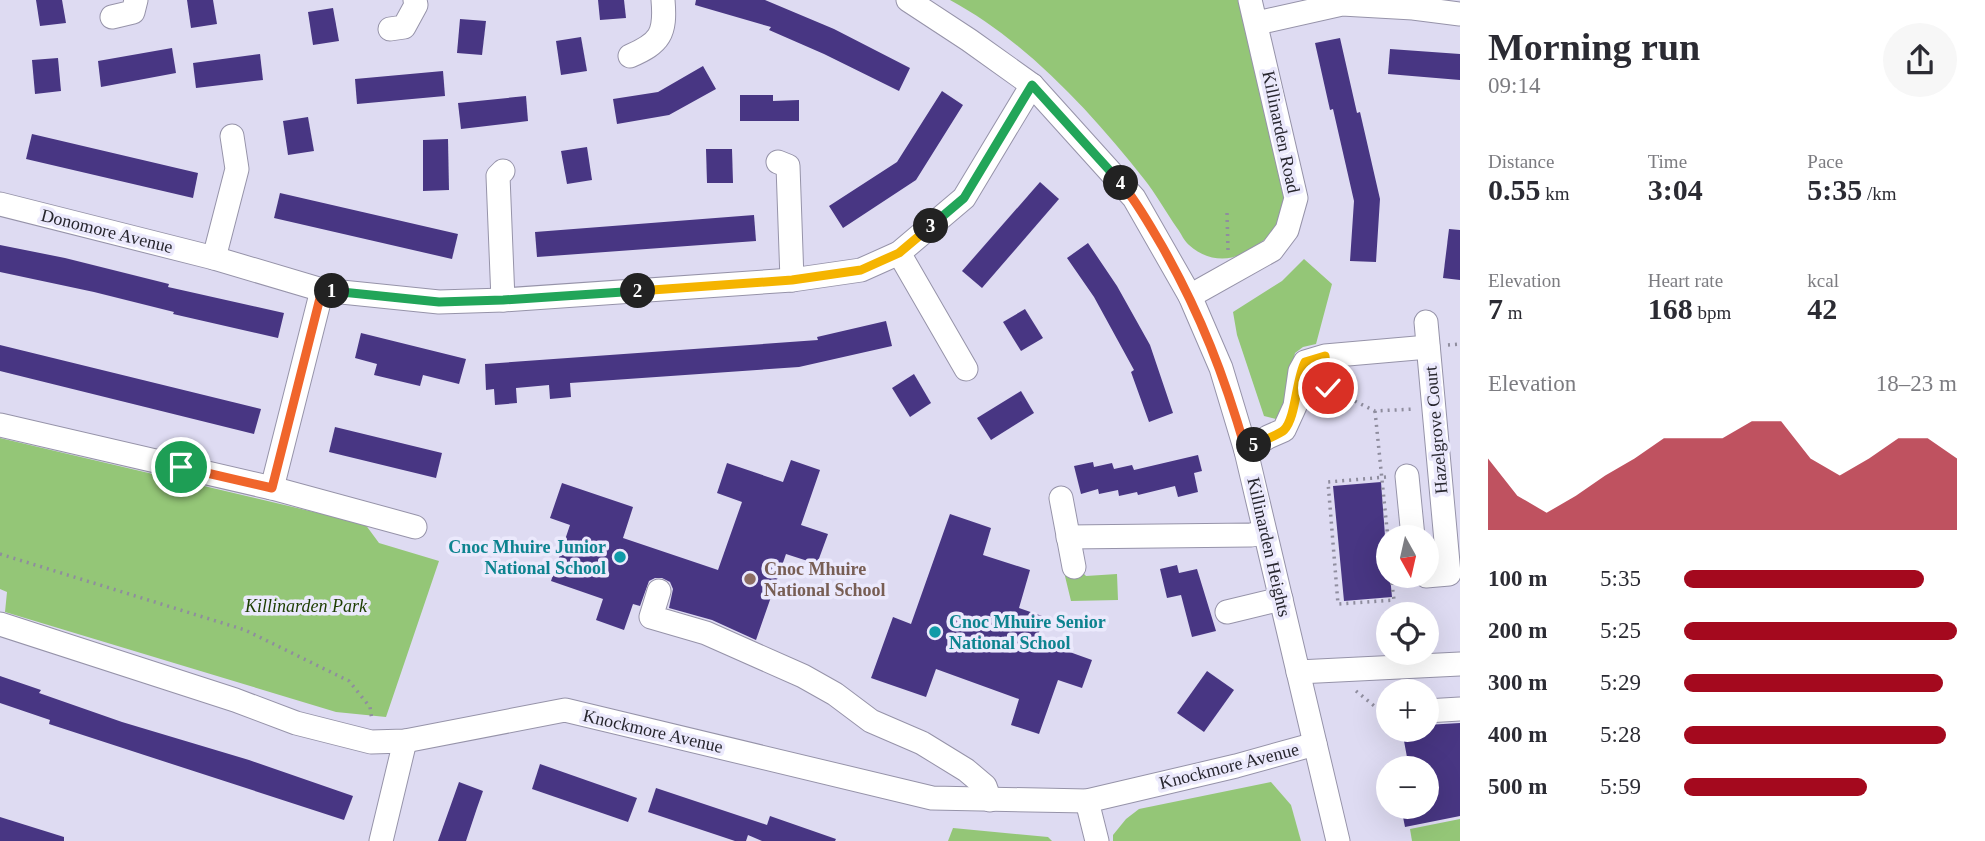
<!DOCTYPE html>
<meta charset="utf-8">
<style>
body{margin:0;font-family:Georgia,serif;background:#f7f7f7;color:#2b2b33;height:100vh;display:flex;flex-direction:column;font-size:26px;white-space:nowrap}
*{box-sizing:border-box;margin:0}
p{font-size:23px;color:#7c7c81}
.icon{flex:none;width:38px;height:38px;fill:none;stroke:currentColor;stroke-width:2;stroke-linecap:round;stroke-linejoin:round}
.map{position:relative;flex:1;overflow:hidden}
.drawer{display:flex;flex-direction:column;background:#fff;width:525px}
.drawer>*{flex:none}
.needle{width:46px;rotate:172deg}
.controls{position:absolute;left:1376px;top:525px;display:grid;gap:14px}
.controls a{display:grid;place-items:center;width:63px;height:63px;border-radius:50%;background:#fff;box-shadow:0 7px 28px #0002;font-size:35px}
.pin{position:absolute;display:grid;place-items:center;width:60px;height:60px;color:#fff;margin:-30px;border:4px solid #fff;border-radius:50%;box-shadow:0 2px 7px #0007}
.km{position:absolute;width:35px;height:35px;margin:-18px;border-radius:50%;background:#222;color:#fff;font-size:19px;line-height:35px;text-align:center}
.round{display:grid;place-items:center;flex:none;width:74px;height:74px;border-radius:37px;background:#f7f7f7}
.headline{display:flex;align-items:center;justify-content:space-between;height:119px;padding:0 28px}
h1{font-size:38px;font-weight:800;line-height:52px}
.metrics{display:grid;grid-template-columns:repeat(3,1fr);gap:10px;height:119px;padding:7px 28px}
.metrics div{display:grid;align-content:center}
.metrics b{font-size:30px;font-weight:800}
.metrics small{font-size:19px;font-weight:400}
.metrics p{font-size:19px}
.chart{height:196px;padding:14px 28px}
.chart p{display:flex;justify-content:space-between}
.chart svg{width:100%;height:126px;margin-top:7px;fill:#a4091e;opacity:.7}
ul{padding:0 28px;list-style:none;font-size:23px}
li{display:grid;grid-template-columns:112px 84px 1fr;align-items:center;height:52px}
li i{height:18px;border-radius:9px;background:#a4091e}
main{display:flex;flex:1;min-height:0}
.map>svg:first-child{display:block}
.green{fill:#94c677}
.building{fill:#483683}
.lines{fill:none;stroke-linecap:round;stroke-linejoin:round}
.minor-casing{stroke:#9693a9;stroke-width:25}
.path{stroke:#8f8d9e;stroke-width:3.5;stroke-dasharray:2 5;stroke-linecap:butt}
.minor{stroke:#fff;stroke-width:23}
.split-1-casing{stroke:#fff;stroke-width:14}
.split-2-casing{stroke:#fff;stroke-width:14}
.split-3-casing{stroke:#fff;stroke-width:14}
.split-4-casing{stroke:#fff;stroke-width:14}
.split-5-casing{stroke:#fff;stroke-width:14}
.split-6-casing{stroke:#fff;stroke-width:14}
.split-1{stroke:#f0652b;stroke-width:9}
.split-2{stroke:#22a559;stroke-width:9}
.split-3{stroke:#f5b400;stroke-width:9}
.split-4{stroke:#22a559;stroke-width:9}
.split-5{stroke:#f0652b;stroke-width:9}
.split-6{stroke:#f5b400;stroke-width:9}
.culture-dot{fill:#0f9aa8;stroke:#ebe9fc;stroke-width:2.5}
.education-dot{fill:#8d6e63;stroke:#ebe9fc;stroke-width:2.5}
.labels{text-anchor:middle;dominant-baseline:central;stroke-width:7;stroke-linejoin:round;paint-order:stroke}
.street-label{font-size:18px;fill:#27262e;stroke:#ebe9fc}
.culture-label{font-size:18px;font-weight:bold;fill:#0d838f;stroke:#ebe9fc;text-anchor:end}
.education-label{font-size:18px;font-weight:bold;fill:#785e54;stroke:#ebe9fc;text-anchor:start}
.park-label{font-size:18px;font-style:italic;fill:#1c3d01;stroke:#ebe9fc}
</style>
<main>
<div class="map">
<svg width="1460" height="841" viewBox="0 0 1460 841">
<rect width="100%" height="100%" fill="#dedbf2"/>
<g class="green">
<path d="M950,0h289c13,50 26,100 36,150 5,22 13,46 6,68 -7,18 -22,26 -38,35 -17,10 -39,6 -54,-8 -5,-4 -8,-12 -12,-17 -11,-16 -21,-34 -33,-49 -53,-67 -118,-138 -194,-179z"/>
<path d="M1304,259l28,25 -16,60 -13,3 -8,6 -13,63 -6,3 -12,-3 -27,-81 -4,-23 49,-31z"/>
<path d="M0,438l365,86 14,19 60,18 -53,156 -50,-5 -331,-100 2,-20 -7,-3z"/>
<path d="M1064,572h18l4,4 31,-2 1,26 -47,1z"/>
<path d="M1271,782l20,23 10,36h-188v-6l13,-16 13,-10z"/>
<path d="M1460,819v22h-48l-2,-12z"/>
<path d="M953,828l95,9 4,4h-104z"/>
</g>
<g class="building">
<path d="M36,0h26l4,23 -26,3z"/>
<path d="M187,0h26l4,24 -26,4z"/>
<path d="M598,0h26l2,18 -26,2z"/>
<path d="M696,0h69l69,29 76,39 -11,23 -75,-37 -55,-24 2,-3 -76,-22z"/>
<path d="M333,8l6,33 -26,4 -5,-33z"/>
<path d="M460,19l26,2 -4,34 -25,-2z"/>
<path d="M581,37l6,34 -26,4 -5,-34z"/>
<path d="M1340,38l17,75 3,-1 20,87 -4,63 -26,-1 4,-60 -21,-92 -3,1 -15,-67z"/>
<path d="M172,48l4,25 -75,14 -3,-26z"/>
<path d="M1390,49l70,5v26l-72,-6z"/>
<path d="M260,54l3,26 -67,8 -3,-25z"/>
<path d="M58,58l3,33 -26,3 -3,-34z"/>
<path d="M703,66l13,23 -47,26 -52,9 -4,-25 45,-7z"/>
<path d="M443,71l2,25 -88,8 -2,-25z"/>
<path d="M942,91l21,14 -47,75 -73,48 -14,-22 68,-44z"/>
<path d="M740,95h33v6l26,-1v21h-59z"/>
<path d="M526,96l2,25 -67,8 -3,-26z"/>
<path d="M308,117l6,34 -26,4 -5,-34z"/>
<path d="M32,134l166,39 -5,25 -167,-39z"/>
<path d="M448,139l1,51 -26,1v-51z"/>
<path d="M587,147l5,33 -25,4 -6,-33z"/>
<path d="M706,149h26l1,34h-26z"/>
<path d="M1040,182l19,17 -77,89 -20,-17z"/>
<path d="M280,193l178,41 -6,25 -178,-41z"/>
<path d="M754,215l2,26 -219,16 -2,-25z"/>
<path d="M1449,229l11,1v50l-17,-2z"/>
<path d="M1088,243l29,43 33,59 23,68 -24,9 -18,-50 3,-2 -40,-73 -27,-39z"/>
<path d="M0,245l65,13 104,26 -1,3 116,26 -6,25 -105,-24 1,-2 -80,-20 -94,-20z"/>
<path d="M1025,309l18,29 -22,13 -18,-29z"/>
<path d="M886,321l6,25 -93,21 -229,16 1,14 -21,2 -1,-14 -33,3 1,15 -22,2 -1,-16 -8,1 -1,-26 333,-24 -1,-3z"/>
<path d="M361,333l105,26 -7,25 -36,-9 -3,11 -46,-11 3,-11 -22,-6z"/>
<path d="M0,345l261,64 -7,25 -254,-63z"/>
<path d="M914,374l17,29 -21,14 -18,-29z"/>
<path d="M1021,391l13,22 -43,27 -14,-22z"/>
<path d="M335,427l107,26 -6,25 -107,-26z"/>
<path d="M1198,455l4,16 -8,2 4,19 -20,5 -3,-11 -37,9 -1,-3 -18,4 -1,-6 -19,4 -1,-5 -17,5 -7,-28 19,-4 1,5 18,-4 2,6 18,-4 2,5z"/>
<path d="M791,460l29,10 -19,55 27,9 -11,30 -31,-10 -30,86 -44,-20 -43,-12 4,-19 -3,-7 -8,-4h-7l-6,3 -9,25 -7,-2 -9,26 -28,-10 7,-21 -52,-18 19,-56 -20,-7 12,-35 71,24 -10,31 95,32 24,-68 -25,-9 10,-30 56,19z"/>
<path d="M1381,482l7,94h2l2,21 -48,4 -11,-115z"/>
<path d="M950,514l41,14 -8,27 47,15 -11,38 26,9 -9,23 56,20 -10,28 -24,-8 -19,54 -28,-9 8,-26 -83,-30 -10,28 -55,-19 22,-61 18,7z"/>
<path d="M1177,565l2,8 18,-4 19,62 -24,6 -11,-42 -14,3 -7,-29z"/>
<path d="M1207,671l27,19 -30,42 -27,-19z"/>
<path d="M0,676l41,14 -2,3 83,29 127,38 104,36 -9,24 -295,-96 1,-4 -50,-17z"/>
<path d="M1460,723v93l-55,11 -4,-20h25v-39h-17l-7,-38h24v-5z"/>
<path d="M540,764l97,34 -9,24 -96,-33z"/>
<path d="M459,782l24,9 -6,17 -11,33h-28z"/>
<path d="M656,788l111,37 3,-9 66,23 -1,2h-73l-14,-6 -2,6h-11l-87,-29z"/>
<path d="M0,817l64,20v4h-64z"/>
</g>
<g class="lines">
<defs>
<g id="minor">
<path d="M908,0l61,40 63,45 102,113 56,98 31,72 25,83 92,390"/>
<path d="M112,17l21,-5 3,-12"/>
<path d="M1257,23l85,-19 71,4 47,6"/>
<path d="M390,29l14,-2 12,-22 -1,-5"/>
<path d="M630,56c30,-13 36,-22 33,-56"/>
<path d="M778,162l10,4 4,114"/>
<path d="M503,171l-5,5 5,124"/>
<path d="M0,204l214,54 108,32 117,12 64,-2 289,-20 69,-10 38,-17 65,-55 68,-113"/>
<path d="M899,253l67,116"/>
<path d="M214,258l23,-89 -5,-33"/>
<path d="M1190,296l82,-46 15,-20 9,-32 -46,-198"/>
<path d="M1426,322l23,252 -23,2"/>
<path d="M0,425l272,63 143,39"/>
<path d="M1246,451l22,-14 16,-7 11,-24 5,-35 5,-9 20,-6 103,-9"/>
<path d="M1407,476l6,61"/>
<path d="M272,488l50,-198"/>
<path d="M1061,498l13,69"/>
<path d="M1068,537l183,-2 14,-2"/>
<path d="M659,591l-8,26 55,16 97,43 32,18 36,27 51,22 44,27 19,16 5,14"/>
<path d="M1227,612l54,-13"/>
<path d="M0,624l235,76 61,23 75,19 34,-1 160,-31 367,88 155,3 149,-35 79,-22"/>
<path d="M1298,672l162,-8"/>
<path d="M1426,711l34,-2"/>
<path d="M1087,801l10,40"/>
<path d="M381,841l24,-100"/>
</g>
</defs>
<use href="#minor" class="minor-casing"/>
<g class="path">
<path d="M1227,213l1,37"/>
<path d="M1448,345l12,-1"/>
<path d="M1327,376l1,12 47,23 40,-2"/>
<path d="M1375,411l13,128"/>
<path d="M1386,477l-58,5 10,122 56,-4 -3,-24"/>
<path d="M0,554l245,76 104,51 21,26 2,13"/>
<path d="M1356,691l27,22h5"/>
</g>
<use href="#minor" class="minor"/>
</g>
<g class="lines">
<defs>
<path id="split-1" d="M181,467l91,21 50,-198 10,1"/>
<path id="split-2" d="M332,291l107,11 64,-2 135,-9"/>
<path id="split-3" d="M638,291l154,-11 69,-10 38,-17 32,-27"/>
<path id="split-4" d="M931,226l33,-28 68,-113 89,98"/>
<path id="split-5" d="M1121,183c16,19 28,41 41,63 39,69 62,129 84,205l8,-6"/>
<path id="split-6" d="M1254,445c6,-3 26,-11 30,-15 12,-12 12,-51 21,-68l20,-6 3,32"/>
</defs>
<use href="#split-1" class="split-1-casing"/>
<use href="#split-2" class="split-2-casing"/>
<use href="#split-3" class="split-3-casing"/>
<use href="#split-4" class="split-4-casing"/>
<use href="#split-5" class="split-5-casing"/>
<use href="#split-6" class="split-6-casing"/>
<use href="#split-1" class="split-1"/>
<use href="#split-2" class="split-2"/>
<use href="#split-3" class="split-3"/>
<use href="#split-4" class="split-4"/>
<use href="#split-5" class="split-5"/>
<use href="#split-6" class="split-6"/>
</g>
<g class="culture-dot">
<circle cx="620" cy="557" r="7"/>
<circle cx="935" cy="632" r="7"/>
</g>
<circle class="education-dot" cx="750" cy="579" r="7"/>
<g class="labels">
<g class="street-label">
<text transform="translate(1281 132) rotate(78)">Killinarden Road</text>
<text transform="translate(107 231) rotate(14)">Donomore Avenue</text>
<text transform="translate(1436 430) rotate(-95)">Hazelgrove Court</text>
<text transform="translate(1269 547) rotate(77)">Killinarden Heights</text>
<text transform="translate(653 731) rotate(13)">Knockmore Avenue</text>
<text transform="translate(1229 766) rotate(-14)">Knockmore Avenue</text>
</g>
<g class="culture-label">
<text x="606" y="547">Cnoc Mhuire Junior<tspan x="606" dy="21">National School</tspan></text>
<text x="949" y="622" text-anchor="start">Cnoc Mhuire Senior<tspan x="949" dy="21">National School</tspan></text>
</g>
<g class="education-label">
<text x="764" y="569">Cnoc Mhuire<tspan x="764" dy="21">National School</tspan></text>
</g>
<g class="park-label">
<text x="306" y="606">Killinarden Park</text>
</g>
</g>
</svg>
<div class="controls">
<a><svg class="needle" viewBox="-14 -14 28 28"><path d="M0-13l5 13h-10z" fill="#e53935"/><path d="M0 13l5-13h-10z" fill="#7c7c81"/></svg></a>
<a><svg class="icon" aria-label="locate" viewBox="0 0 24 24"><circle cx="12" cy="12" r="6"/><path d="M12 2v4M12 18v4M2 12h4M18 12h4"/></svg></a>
<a>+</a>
<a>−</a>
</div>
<div class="pin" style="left:181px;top:467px;background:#1e9e55"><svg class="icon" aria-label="arrive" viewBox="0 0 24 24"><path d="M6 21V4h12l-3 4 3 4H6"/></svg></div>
<div class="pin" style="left:1328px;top:388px;background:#d93025"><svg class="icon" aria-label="check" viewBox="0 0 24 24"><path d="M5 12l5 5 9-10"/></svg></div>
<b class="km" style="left:332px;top:291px">1</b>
<b class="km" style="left:638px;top:291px">2</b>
<b class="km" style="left:931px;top:226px">3</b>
<b class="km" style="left:1121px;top:183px">4</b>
<b class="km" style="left:1254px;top:445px">5</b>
</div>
<section class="drawer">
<div class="headline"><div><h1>Morning run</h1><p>09:14</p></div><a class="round"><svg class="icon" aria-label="share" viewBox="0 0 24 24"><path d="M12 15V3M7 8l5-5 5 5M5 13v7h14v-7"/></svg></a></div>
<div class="metrics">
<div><p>Distance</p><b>0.55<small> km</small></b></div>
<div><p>Time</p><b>3:04</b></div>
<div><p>Pace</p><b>5:35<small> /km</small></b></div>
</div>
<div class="metrics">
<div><p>Elevation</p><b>7<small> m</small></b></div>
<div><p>Heart rate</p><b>168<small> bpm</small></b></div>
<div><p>kcal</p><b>42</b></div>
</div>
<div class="chart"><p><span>Elevation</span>18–23 m</p>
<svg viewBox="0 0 160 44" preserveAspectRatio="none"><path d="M0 44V19L10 32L20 38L30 32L40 25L50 19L60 12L70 12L80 12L90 6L100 6L110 19L120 25L130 19L140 12L150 12L160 19V44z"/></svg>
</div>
<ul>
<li><b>100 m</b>5:35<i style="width:88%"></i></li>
<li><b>200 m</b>5:25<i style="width:100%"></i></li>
<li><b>300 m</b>5:29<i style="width:95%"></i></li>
<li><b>400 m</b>5:28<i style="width:96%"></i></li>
<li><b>500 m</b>5:59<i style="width:67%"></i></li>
</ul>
</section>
</main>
